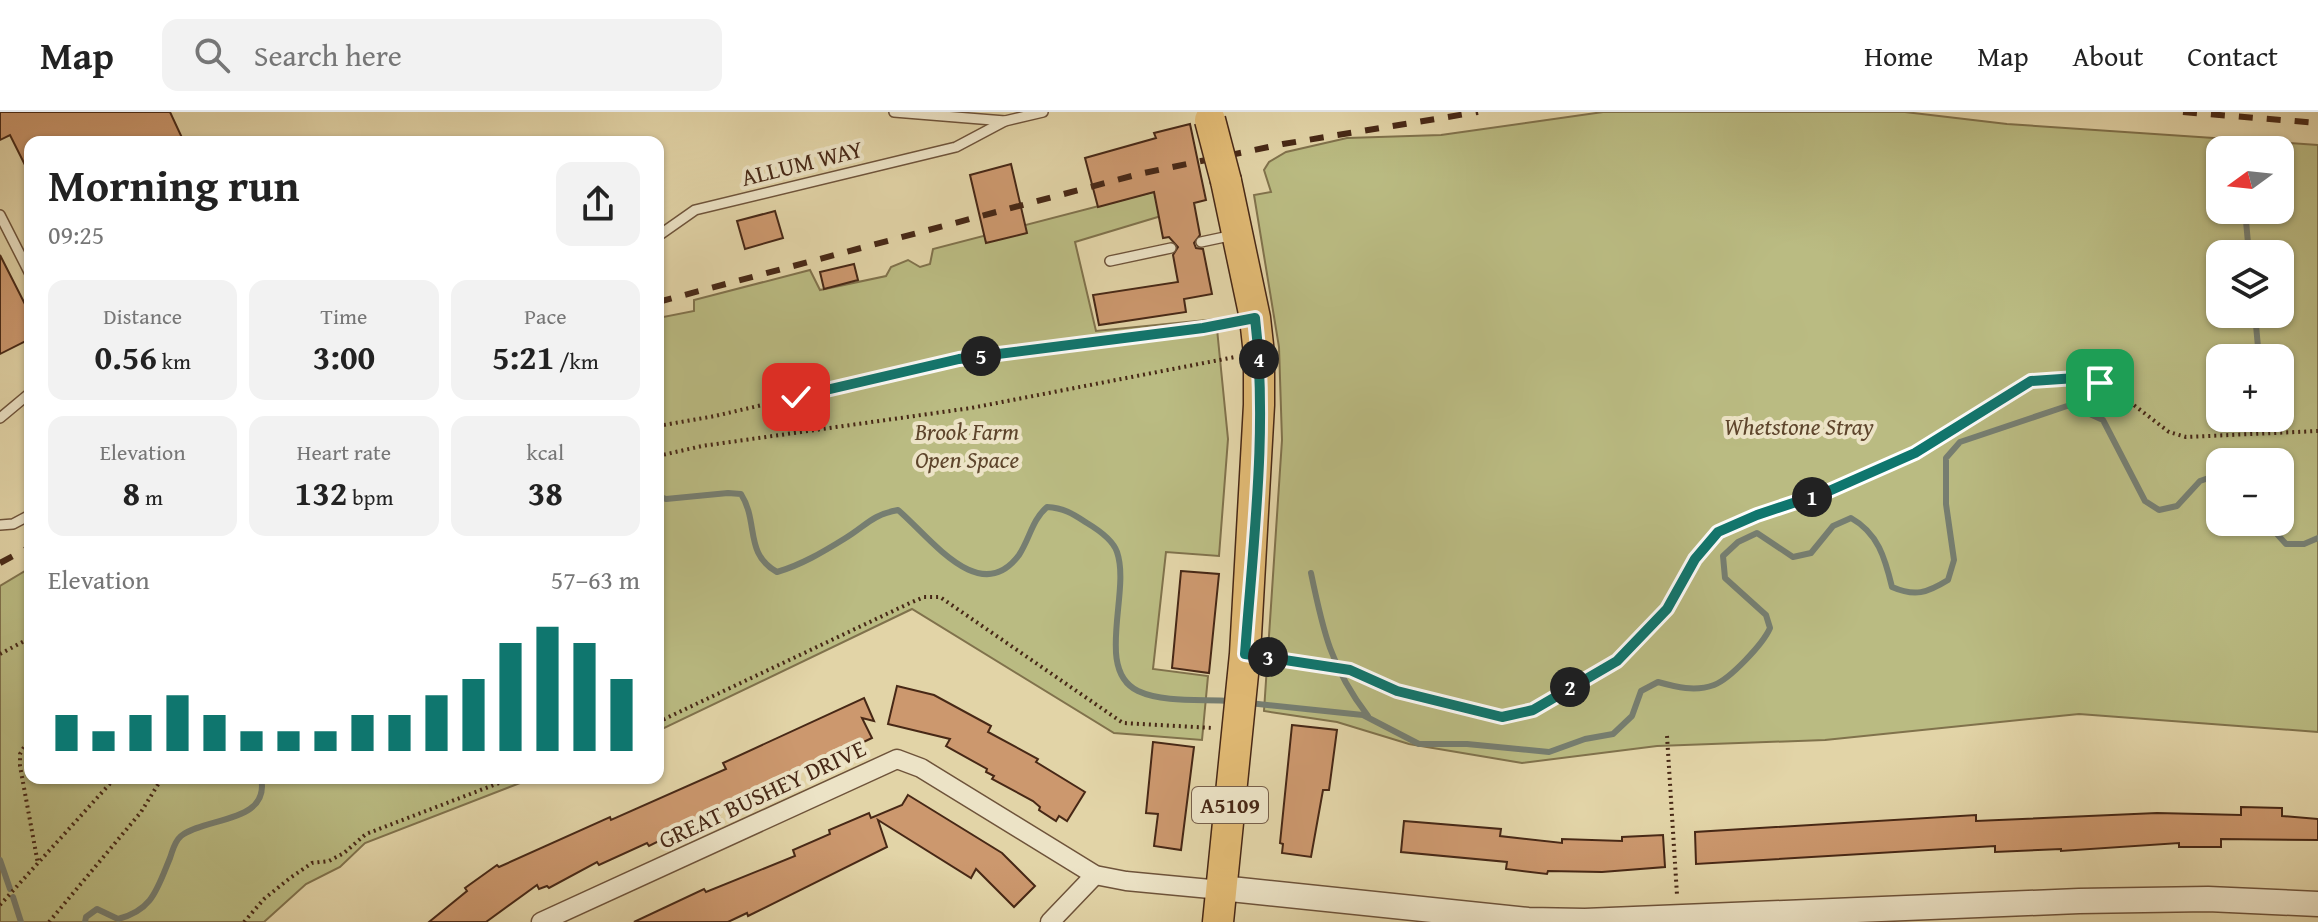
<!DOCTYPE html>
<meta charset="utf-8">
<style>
body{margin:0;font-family:"Gentium Book Plus",serif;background:#f2f2f2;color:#222;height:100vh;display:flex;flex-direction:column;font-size:30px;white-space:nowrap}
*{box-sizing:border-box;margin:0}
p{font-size:26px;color:#767676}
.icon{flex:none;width:44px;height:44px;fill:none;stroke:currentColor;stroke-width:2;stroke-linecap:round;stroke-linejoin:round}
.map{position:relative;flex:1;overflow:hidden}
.drawer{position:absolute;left:24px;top:24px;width:640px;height:648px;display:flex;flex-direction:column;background:#fff;border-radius:16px;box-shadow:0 2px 6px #0004}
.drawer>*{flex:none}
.needle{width:52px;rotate:255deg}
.buttons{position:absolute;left:2206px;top:24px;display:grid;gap:16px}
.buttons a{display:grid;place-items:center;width:88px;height:88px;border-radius:16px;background:#fff;box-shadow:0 2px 6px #0004;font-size:40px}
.pin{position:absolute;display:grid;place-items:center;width:68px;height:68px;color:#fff;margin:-34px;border-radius:16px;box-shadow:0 4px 12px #0006}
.km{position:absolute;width:40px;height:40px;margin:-20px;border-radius:50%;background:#222;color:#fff;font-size:22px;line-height:40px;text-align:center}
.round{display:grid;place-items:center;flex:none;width:84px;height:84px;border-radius:16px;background:#f2f2f2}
.overview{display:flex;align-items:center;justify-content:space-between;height:136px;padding:0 24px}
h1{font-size:44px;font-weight:800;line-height:60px}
.figures{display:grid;grid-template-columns:repeat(3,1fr);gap:12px;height:136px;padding:8px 24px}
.figures div{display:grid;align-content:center;border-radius:16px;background:#f2f2f2;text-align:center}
.figures b{font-size:34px;font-weight:800}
.figures small{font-size:22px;font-weight:400}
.figures p{font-size:22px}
.chart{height:224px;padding:16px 24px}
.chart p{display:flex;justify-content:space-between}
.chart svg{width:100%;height:144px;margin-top:8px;stroke:#0f766e;stroke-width:6}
header{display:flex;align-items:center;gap:48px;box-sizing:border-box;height:112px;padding:0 40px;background:#fff;border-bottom:2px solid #e0e0e0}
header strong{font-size:38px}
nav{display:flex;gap:44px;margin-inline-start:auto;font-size:28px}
.search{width:560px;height:72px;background:#f2f2f2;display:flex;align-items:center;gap:20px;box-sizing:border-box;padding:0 28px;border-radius:16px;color:#767676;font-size:30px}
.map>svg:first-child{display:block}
.green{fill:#babb82;stroke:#80724c;stroke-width:2;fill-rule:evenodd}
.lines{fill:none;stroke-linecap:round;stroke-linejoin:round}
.stream{stroke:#767e71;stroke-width:6}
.building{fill:#cc986e;stroke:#472816;stroke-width:2}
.service-casing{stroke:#6e533a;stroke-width:12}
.minor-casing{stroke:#6e533a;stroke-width:21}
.tertiary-casing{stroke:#6e533a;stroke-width:27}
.primary-casing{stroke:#472816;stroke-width:33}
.path{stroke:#472816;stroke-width:4;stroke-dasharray:2 4;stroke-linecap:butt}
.service{stroke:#ece3c6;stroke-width:9}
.minor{stroke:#ece3c6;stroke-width:18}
.tertiary{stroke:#ece3c6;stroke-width:24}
.primary{stroke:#e1ba74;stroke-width:30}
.rail{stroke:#472816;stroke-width:6;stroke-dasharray:14 14;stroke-linecap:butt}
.primary-bridge-casing{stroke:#472816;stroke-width:33;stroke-linecap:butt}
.primary-bridge{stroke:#e1ba74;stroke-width:30}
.route-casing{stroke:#fff;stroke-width:16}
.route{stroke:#0f766e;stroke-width:10}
.labels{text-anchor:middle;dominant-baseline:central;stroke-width:8;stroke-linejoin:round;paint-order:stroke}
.shield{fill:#ece3c6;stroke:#78604b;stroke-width:2}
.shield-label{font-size:22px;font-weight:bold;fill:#472816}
.street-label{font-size:24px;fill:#472816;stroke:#ece3c6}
.park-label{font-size:24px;font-style:italic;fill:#5e452c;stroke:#ece3c6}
</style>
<header>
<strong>Map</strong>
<div class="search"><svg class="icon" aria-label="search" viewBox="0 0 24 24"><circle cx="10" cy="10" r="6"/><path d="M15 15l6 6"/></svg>Search here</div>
<nav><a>Home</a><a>Map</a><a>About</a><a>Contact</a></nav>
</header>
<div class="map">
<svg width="2318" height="810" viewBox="0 0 2318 810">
<rect width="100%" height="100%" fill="#e2d4a7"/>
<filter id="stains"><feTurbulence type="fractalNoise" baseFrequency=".0025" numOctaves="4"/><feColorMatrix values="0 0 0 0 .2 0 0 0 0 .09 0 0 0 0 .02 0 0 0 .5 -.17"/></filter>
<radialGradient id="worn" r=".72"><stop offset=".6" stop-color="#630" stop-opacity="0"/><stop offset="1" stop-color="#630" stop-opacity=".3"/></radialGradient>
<g class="green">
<path d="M1603,0h302l102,12 311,21v587l-239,-18 -254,26 -168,6 -135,17 -113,-19 -72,-22 -73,-11 18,-271 -3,-93 -25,-152 17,-3 -7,-22 5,-8 17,-10 61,-14 94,-3zM2280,38v60h-60v-60zM2220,142h60v60h-60zM2220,246h60v60h-60zM2220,350h60v60h-60z"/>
<path d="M1176,74l5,24 -106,32 21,89 120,-12 12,120 -9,117 -53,-4 -13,117 55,7 -6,64 -88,-7 -202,-124 -254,122v-413l36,-7v-11l116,-30 10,20 66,-14 5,-9 17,-7 12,7 10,-3 3,-15z"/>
<path d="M30,456v210h503l-168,65 -25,24 -34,17 -42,38h-264v-336z"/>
</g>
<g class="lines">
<g class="stream">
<path d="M2245,98l4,44"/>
<path d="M2255,202l4,44"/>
<path d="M2265,306l1,2"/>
<path d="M2259,350l11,-3v3"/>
<path d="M658,384l8,3 62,-6 13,1c18,28 3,60 36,78 24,-7 46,-20 67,-33 22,-13 27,-24 54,-29 32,27 82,98 121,45 11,-17 13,-35 28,-48 17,1 26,7 40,16 10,6 26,17 30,29 14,40 -23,118 21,139 26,12 64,8 92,10"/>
<path d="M2272,410l4,11 10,11h18l14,-6"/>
<path d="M1311,461c12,58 20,95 57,143"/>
<path d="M1249,591l114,12 56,29h48l82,8 36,-13 28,-5 19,-18 9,-25 17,-9c18,5 37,10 56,3 16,-6 49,-41 56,-57l-4,-13 -41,-37 -2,-22 15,-14 19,-9 36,24 18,-4 22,-27 18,-8c27,15 34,40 41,69 23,10 35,6 56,-7l6,-20 -8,-56v-46l14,-16 110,-37 33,15 42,81 14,9 18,-4 23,-25 20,-7"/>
<path d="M0,748l10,29"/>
<path d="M13,785l8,25"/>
<path d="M85,810l1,-5 11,-8 21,10c35,-9 39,-30 52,-61 3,-8 4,-16 11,-22 24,-19 90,-13 80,-58"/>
</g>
</g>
<g class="building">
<path d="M0,0h170l14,30h-154v33l-20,-40 -10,5z"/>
<path d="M1190,12l16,76 -12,3 6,32 -6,8 2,5 7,1 9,45 -28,5 2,13 -87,13 -6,-30 85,-13 -5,-27 5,-8 -9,-10 -6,1 -9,-46 -56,15 -13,-49 71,-20 -2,-5z"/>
<path d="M1011,52l16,69 -41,10 -16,-68z"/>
<path d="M775,99l8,27 -38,11 -8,-28z"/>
<path d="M0,143l30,59v25l-30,15z"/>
<path d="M854,152l4,16 -34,9 -4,-17z"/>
<path d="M1181,459l38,3 -10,99 -37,-5z"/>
<path d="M897,574l37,9 57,31 -3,6 50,27 -2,3 49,30 -18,29 -8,-5 -3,5 -17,-11 1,-3 -7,-6 -41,-22 2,-3 -8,-4 1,-3 -41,-23 4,-7 -62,-15z"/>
<path d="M864,586l10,23 -12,-3 10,20 -19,9 -1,-3 -34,15 2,4 -54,21 -49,25 2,6 -19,8 -1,-2 -50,25 -2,-3 -48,22 -2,-3 -48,26 -2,-2 -8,3 -2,-4 -51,37h-57l38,-31 -2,-3 32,-23 2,2 111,-50 1,3 115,-51 -3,-6z"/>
<path d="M1292,613l45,5 -8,60h-6l-12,67 -29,-4 1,-9 -3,-1z"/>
<path d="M1153,630l41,5 -13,103 -27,-4 4,-32 -12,-1z"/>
<path d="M908,683l94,58 33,33 -21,21 -38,-38 -5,9 -93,-58 9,27 -139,69 -1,-3 -19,9h-94l70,-33 2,3 89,-36 -2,-6 37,-16 -1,-4 40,-17 2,5 31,-13z"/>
<path d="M2241,695l41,1v8l36,3v21l-97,-1v8h-42v-4l-118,8v-2l-66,3v-6l-299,18 -1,-32 281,-17v6l181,-8 84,2z"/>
<path d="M1404,709l97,8 -1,7 62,7v-4l60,2v-4l41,-2 2,32 -63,5 -54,-1 -1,3 -41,-5 1,-7 -106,-10z"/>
</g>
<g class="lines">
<defs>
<g id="service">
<path d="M894,0l111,9"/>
<path d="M0,103l30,59"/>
<path d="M658,124l37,-26 261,-63 49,-26 38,-9"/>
<path d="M1201,130l33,-7"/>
<path d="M1110,149l61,-13"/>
<path d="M0,306l30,-25"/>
<path d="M0,413l13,-1 17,-9"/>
</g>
<g id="minor">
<path d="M541,810l356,-163 24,9 174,107 31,6 95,9"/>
<path d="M1050,810l45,-47"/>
</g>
<path id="tertiary" d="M1221,776l307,32 57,1 494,-20 129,-2 110,5"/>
<path id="primary" d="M1218,810l27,-268 14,-249v-51l-4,-36 -29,-137"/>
</defs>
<use href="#service" class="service-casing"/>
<use href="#minor" class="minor-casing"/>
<use href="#tertiary" class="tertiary-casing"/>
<use href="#primary" class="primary-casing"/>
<g class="path">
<path d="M658,314l57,-10 244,-57 274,-37"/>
<path d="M658,344l44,-10 269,-38 264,-51"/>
<path d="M0,542l30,-16"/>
<path d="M1268,545l82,13 47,21 105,26 31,-7 84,-49 50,-52 28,-50 23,-27 39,-17 72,-24 86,-38 116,-72 45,-3 24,5 22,13 47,36 17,5 132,-6"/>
<path d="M658,610l252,-119 14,-6h16l183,126 90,5"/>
<path d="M1667,624l10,159"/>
<path d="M30,625l-10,17v12l18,98"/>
<path d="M0,793l115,-127"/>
<path d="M49,810l92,-110 21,-34"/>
<path d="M244,810l20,-23 26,-21 22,-15 17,-2 15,-8 22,-19 146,-56"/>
</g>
<use href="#service" class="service"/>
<use href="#minor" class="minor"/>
<use href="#tertiary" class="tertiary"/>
<use href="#primary" class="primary"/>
<g class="rail">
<path d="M2183,0l135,11"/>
<path d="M658,190l481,-128 144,-30 195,-32"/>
<path d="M0,451l30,-16"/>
</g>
<defs>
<path id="primary-bridge" d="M1210,8l16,61"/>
</defs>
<use href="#primary-bridge" class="primary-bridge-casing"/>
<use href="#primary-bridge" class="primary-bridge"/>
</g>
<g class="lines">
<defs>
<path id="route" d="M796,285l163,-38 244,-31 52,-10c13,111 -2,225 -10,336l105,16 47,21 105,26 31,-7 84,-49 50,-52 28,-50 23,-27 39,-17 72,-24 86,-38 116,-72 45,-3 24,5"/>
</defs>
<use href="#route" class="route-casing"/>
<use href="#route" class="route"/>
</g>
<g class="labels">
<rect class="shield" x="1192" y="675" width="76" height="36" rx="6"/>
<g class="shield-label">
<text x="1230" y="693">A5109</text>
</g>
<g class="street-label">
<text transform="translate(802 51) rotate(-14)">ALLUM WAY</text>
<text transform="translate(762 682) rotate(-25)">GREAT BUSHEY DRIVE</text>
</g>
<g class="park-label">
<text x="1799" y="314">Whetstone Stray</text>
<text x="967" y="319">Brook Farm<tspan x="967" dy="28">Open Space</tspan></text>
</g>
</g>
<rect width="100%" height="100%" filter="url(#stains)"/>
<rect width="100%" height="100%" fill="url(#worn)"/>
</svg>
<div class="buttons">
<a><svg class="needle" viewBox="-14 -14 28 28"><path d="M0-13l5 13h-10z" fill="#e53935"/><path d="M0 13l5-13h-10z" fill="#767676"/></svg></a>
<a><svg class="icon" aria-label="layers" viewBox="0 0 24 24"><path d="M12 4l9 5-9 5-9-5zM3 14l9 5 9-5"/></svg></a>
<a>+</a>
<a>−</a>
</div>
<div class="pin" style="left:2100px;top:271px;background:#1e9e55"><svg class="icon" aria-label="arrive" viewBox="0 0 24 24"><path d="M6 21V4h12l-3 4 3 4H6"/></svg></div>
<div class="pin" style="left:796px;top:285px;background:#d93025"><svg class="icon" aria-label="check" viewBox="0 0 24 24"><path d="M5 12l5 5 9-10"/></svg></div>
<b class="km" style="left:1812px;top:385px">1</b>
<b class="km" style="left:1570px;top:575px">2</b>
<b class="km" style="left:1268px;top:545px">3</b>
<b class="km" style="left:1259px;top:247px">4</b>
<b class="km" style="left:981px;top:244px">5</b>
<section class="drawer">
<div class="overview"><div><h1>Morning run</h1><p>09:25</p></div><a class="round"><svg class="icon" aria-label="share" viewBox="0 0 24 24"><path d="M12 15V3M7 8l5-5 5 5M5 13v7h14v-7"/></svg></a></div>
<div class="figures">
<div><p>Distance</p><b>0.56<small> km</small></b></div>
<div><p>Time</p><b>3:00</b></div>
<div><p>Pace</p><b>5:21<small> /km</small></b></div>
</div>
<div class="figures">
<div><p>Elevation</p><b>8<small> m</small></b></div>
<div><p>Heart rate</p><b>132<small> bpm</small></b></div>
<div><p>kcal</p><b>38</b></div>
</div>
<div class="chart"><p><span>Elevation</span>57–63 m</p>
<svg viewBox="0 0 160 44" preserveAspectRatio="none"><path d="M5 44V33M15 44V38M25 44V33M35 44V27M45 44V33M55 44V38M65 44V38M75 44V38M85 44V33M95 44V33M105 44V27M115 44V22M125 44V11M135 44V6M145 44V11M155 44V22"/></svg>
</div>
</section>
</div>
